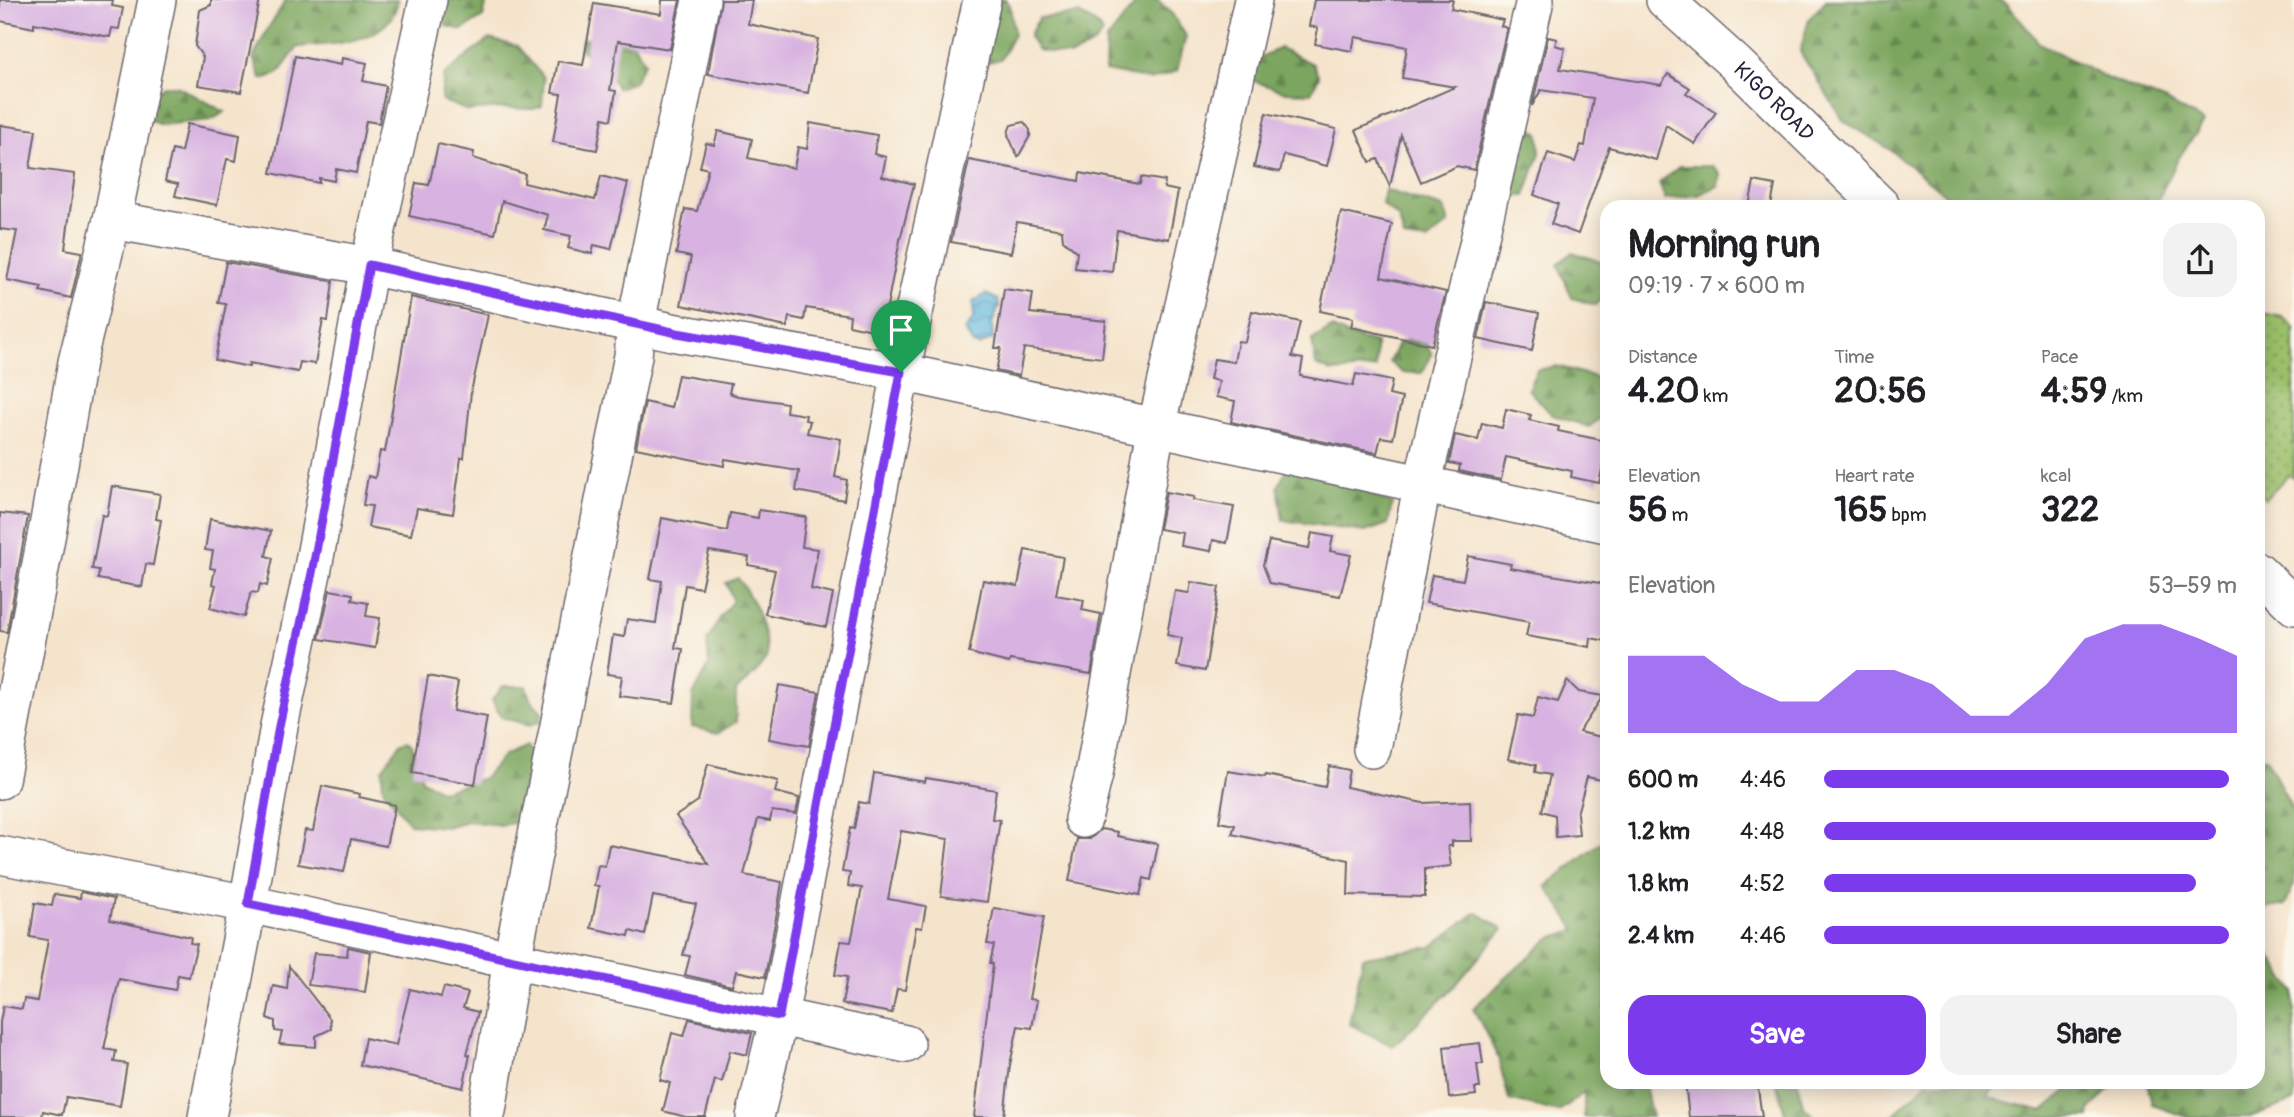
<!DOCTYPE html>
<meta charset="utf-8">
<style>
body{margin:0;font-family:Pangolin,sans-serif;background:#f2f2f2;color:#202124;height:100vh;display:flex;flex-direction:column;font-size:26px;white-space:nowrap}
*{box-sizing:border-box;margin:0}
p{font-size:23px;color:#757577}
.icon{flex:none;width:38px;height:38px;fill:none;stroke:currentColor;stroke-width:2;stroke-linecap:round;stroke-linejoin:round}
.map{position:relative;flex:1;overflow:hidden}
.side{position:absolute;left:1600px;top:200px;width:665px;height:889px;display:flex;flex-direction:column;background:#fff;border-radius:21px;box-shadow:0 4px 18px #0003}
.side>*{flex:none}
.pin{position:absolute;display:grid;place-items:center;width:60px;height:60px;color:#fff;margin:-72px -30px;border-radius:50% 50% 50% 0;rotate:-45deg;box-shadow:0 0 7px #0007}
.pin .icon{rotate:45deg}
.round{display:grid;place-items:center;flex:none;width:74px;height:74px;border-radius:21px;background:#f2f2f2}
.head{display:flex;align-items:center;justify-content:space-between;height:119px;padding:0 28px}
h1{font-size:38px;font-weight:700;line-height:52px}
.figures{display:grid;grid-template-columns:repeat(3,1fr);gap:10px;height:119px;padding:7px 28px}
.figures div{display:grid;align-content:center}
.figures b{font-size:35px;font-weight:700}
.figures small{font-size:19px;font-weight:400}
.figures p{font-size:19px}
.chart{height:196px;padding:14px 28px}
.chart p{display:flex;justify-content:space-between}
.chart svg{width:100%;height:126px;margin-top:7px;fill:#7c3aed;opacity:.7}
.primary-button{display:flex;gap:14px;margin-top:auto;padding:14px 28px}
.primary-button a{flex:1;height:80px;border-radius:21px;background:#7c3aed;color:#fff;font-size:28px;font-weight:700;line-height:80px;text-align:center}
.primary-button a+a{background:#f2f2f2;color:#202124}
ul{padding:0 28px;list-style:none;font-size:23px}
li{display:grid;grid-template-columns:112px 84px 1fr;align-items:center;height:52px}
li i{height:18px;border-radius:9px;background:#7c3aed}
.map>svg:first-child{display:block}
.grass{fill:url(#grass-dots);stroke:#5e7152;stroke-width:2}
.forest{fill:url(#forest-firs);stroke:#4f644c;stroke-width:2}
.water{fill:url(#water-waves);stroke:#416e8c;stroke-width:2}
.building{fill:#d8b2e1}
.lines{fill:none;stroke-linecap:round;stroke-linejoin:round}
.minor-casing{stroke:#6c666e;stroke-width:40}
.minor{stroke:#fff;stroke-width:37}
.route-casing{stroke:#fff;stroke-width:14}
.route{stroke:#7c3aed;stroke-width:9}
.labels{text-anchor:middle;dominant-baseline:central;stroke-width:5;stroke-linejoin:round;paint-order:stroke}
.street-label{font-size:21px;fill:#22223b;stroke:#fbf7ec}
</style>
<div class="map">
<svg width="2294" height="1117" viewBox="0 0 2294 1117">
<defs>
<pattern id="grass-dots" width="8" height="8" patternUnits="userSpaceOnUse" patternTransform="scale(1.75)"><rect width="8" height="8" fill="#9bc06a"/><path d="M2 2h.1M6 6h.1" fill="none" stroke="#7e9c58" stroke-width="1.8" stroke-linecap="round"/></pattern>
<pattern id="forest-firs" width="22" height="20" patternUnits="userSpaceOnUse" patternTransform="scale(1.75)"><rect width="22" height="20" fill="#7ca65e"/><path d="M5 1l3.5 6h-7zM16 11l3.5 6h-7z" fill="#65874f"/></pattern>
<pattern id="water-waves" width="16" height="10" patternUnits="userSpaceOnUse" patternTransform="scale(1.75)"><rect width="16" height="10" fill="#60b9de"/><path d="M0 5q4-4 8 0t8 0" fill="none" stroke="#4f96b5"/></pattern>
</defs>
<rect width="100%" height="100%" fill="#fbf7ec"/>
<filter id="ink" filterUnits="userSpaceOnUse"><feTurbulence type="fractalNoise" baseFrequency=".0143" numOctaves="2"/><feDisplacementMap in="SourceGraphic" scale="14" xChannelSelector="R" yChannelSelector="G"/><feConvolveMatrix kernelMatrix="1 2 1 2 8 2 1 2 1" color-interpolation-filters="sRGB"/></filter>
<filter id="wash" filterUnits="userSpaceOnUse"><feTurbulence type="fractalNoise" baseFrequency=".00686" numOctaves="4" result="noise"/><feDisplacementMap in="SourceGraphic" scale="28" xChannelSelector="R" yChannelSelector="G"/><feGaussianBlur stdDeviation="1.57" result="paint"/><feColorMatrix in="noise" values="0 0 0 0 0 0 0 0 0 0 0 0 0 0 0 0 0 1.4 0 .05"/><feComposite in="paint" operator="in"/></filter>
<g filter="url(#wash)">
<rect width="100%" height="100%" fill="#f5e4cc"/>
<path class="grass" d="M2258,312l24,5 12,10v151l-6,-3 -23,24 -7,-7z"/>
<g class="forest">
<path d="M286,0h112c-7,44 -65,44 -100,47l-20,27 -17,5 -8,-21 14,-28z"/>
<path d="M446,0h38l2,5 -3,12 -21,13 -16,-4 -5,-18z"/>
<path d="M973,0h33l4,5 4,29 -13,25 -27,7z"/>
<path d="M1143,0h15l14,14 14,22 -9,35 -26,9 -46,-9 1,-30 29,-37z"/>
<path d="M1826,0h172l10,5 31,38 69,36 58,22 38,21 -26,37 -23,47h-196l-67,-55 -49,-31 -43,-68 9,-33z"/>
<path d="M1079,14l16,9 8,10 -8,10 -24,13 -33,-6 -9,-14 10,-18z"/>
<path d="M608,38l25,5 12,19 -12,21 -16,5 -12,-21 -25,-18 2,-10z"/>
<path d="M489,39l28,7 27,32 -2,28 -9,3 -30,-1 -35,3 -27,-11 3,-25z"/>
<path d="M1280,48l33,16 6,13 -8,16 -25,-1 -35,-12 3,-20z"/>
<path d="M164,86h13l48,26 -14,8 -51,5 -16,-8 -2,-19z"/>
<path d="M1523,121l16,13 1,19 -15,43 -19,-1z"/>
<path d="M1680,166h33l7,8 -2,12 -20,9 -33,4 -6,-16z"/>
<path d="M1385,190l59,18 5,15 -22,18 -23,-3 -5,-20 -17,-14z"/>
<path d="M1572,252l34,11v31l-10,11 -24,-7 -14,-34z"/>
<path d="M1332,328l17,8 27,7v25l-44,4 -16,-7 -4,-25z"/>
<path d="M1421,335l11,19 -10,19h-19l-14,-11 9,-18z"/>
<path d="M1557,366l49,14v34l-17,13 -37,-12 -24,-26 9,-19z"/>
<path d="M1289,464l57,19 46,21 -4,20 -23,8 -82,-12 -5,-33z"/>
<path d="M738,578c18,26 27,47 29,79l-12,16 -19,18v31l-18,11 -26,-6 1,-32 16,-30 -2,-24 13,-23 13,-18 -7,-17z"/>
<path d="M503,686h23l4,13 12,13 -2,10 -11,3 -28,-8 -9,-17z"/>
<path d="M408,741l4,4 10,35 20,11 42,-13 20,-23 22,-10 10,19 -11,57 -24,4 -34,-4 -21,6 -36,-3 -27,-35 -1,-20 19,-26z"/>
<path d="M2258,757h8l28,56v71l-9,21 -27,5z"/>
<path d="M1606,838v244h38l8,35h-68v-25l-25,20 -50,-12 -11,-43 -25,-49 77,-70 26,-8 -30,-44z"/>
<path d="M1476,912l27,17 -50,59 -60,58 -44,-22 14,-67 68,-10z"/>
<path d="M2261,941l33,51v109l-44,16h-63l-35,-12 -5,-23h111v-140z"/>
<path d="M1776,1082h22l5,24 12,11h-29z"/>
<path d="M1928,1082h69l-9,15 55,14 34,-29h29l4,6 -20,22 -1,7h-198z"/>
</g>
<path class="water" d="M986,294l12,6 1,7 -7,16 1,16 -14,7 -6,-2 -8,-13 9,-14 -1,-15z"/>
<g id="blocks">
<g class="building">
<path d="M0,0h113l-1,6 11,2 -4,21 -7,-1 -2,9 -76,-14v5l-34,-7z"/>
<path d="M211,0h49l-19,92 -43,-7 5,-28 -8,-11 5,-36 11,-5z"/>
<path d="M662,0h18l-10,49 -52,-8 -8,49 6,1 -5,29 -8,-2 -6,32 -44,-8 8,-48 -9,-1 6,-32 25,4 11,-62 67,11z"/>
<path d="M721,0h31l-4,24 70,15 -10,54 -100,-19z"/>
<path d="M1314,0h139l-2,9 52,11 -2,6 6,2 -33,142 -17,-4 -36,16 -20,-47 -11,52 -12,-28 -8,3 -14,-32 99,-43 -53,-9 5,-31 -52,-10 -3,14 -37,-7 3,-16 -9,-2z"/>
<path d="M1548,37l9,2 -2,6 10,3 -5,21 101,16 7,-11 22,14 -4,5 30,19 -21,32 -29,-19 -10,35 -47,-13 -31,87 -27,-10 7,-20 -24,-9 14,-42 27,9 6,-17 4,1 8,-48 -52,-8 -9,16z"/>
<path d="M295,56l46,9 1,-7 25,5 -4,18 23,5 -7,37 -13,-2 -10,52 -20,-4 -2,12 -15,-3v5l-48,-10z"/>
<path d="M1266,113l70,16 -9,37 -43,-11 -4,17 -26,-5z"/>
<path d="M1024,122l6,8v6l-12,21 -10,-22 1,-5 2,-5z"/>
<path d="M810,123l67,12 -3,19 12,3 -4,19 32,8 -14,56 -18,92 -33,-7 1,-10 -44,-7 -2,12 -15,-3 -2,10 -106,-22 10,-48 -15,-3 9,-45 12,2 11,-42 -8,-2 6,-24 8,2 4,-14 34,8 -4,19 46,10 4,-21 9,2z"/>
<path d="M187,124l53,11 -4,26 -9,-2 -10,46 -42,-9 3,-12 -13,-3 7,-31 9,2z"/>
<path d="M0,125l36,5 -6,38 45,6 -10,75 17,3 -11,46 -31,-7 2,-4 -35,-7 10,-49 -17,-2z"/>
<path d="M438,144l36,8 -1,6 52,16 -1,9 71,17 6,-24 27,7 -17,66 -17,-4 -2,9 -24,-6 3,-12 -27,-6 4,-15 -46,-14 -7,33 -86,-18 7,-33 13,2z"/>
<path d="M969,160l110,21 1,-8 60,11 1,-7 24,4 -1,7 14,3 -9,48 -52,-9 -5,42 -37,-4 2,-16 -14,-12 -1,-10 -45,-8 -6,31 -60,-11z"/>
<path d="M1754,181l21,4 -4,21h-22z"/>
<path d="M1341,212l51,12 -11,53 65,15 -14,53 -81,-18 2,-9 -33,-7z"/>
<path d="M226,262l107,19 -5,40 -5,-1 -8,44 -15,-2 -2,10 -49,-9v4l-34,-7 11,-56 -8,-1z"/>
<path d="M1004,289l29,4 -3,20 76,8 -4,37 -78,-10 -5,28 -23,-5 5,-23h-6z"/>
<path d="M411,297l77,18 -17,77 -7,66h-3l-8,56 -36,-6 -6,27 -43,-8 4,-21 -9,-1 5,-29 7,2 5,-27 5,1z"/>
<path d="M1486,302l53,11 -7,38 -54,-12z"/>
<path d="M1252,311l48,11 -8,35 11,2 -3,17 53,10 3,-12 36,7 -3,14 13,3 -9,41 -12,-2 -4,16 -146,-31 4,-21 -19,-4 3,-16 -9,-2 4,-20 20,3 4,-21 7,1z"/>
<path d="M678,375l53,9 -2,9 9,3 49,7 -1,9 20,3 -1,5 5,1 -3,12 34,6 -6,38 12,3 -3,20 -48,-9 3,-20 -74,-12 -1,7 -88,-18 9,-46 26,6z"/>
<path d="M1506,409l25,6 -2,5 30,7 -1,4 48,10v24h-3l-4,18 -28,-6 1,-6 -66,-14 -5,23 -42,-9 1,-6 -11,-2 6,-28 23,5 4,-17 20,5z"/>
<path d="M112,486l48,8 -4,25 5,1 -8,45 -7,-1 -4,23 -44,-8 1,-9 -7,-1 10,-54 5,1z"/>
<path d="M1166,492l28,5 -1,3 41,7 -7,36 -14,-3 -2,11 -30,-5 2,-13 -24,-4z"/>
<path d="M759,510l47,7 -4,30 16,2 -7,40 22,5 -7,33 -61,-13 10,-44 -27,-5 1,-8 -40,-6 -8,37 -16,-3 -10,63 8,1 -9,54 -55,-7 3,-20 -15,-2 6,-39 11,2 3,-18 29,4 6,-42 -12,-2 12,-61 65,13 3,-18 28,5z"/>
<path d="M0,513l28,3 -21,116 -7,-1z"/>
<path d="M210,519l61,12 -5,25 7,2 -6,28 -7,-2 -2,9 -7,-1 -7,25 -34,-9 6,-23 -4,-1 3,-15 -5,-1 3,-17 -8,-1z"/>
<path d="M1312,533l21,4 -3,14 21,4 -11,41 -70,-13 -7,-18 6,-24 40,7z"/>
<path d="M1025,550l38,7 -7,38 28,5 -2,10 19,4 -10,60 -81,-14 -1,3 -40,-10 14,-73 35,6z"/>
<path d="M1468,556l43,8 -1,4 96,16v57l-15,-3 -1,9 -64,-11 3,-14 -103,-19 6,-28 31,5z"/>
<path d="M1191,582l28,5 -14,84 -28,-5 5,-28 -15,-3 8,-44 14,2z"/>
<path d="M330,590l23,4 -1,6 16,3 -2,13 14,2 -5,30 -56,-9z"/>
<path d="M428,676l30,6 -5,29 34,6 -12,67 -63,-11z"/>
<path d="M1567,681l12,11 24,4 -24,36 27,6v43l-19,-4 -10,37 2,21 -23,2 -1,-22 -13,-4 8,-36 -15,-3 1,-7 -28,-6 10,-44 15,3 5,-21 20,5z"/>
<path d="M779,685l40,7 -10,54 -40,-7z"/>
<path d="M708,764l70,17 -3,11 24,6 -3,16 -24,-3 -2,10 -12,-2 -14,56 38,7 -3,19 -14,76 -29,-6 -4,15 -47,-11 5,-19 -7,-1 13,-51 -43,-8 -8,39 -15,-4 -1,5 -38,-8 8,-42h-5l4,-21 7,1 4,-21 100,19 -33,-48 22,-15z"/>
<path d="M1329,766l20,4 -3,17 77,16 47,-2 1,40h-19v5h-4l3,20 -26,3v28l-77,-2 1,-35 -117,-26 3,-9 -16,-3 9,-51 37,6 1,-2 59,12z"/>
<path d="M874,773l51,9 1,-4 70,12 -4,29 8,1 -13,82 -46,-6 7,-57 -47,-8 -13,68 38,7 -4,22 -6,-1 -11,63 -8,-1 -5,24 -50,-9 5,-27 -12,-2 6,-34 10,1 11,-54 -14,-2 2,-13 -8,-1 8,-44 4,1 5,-27 10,2z"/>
<path d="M322,786l38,8 -1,3 36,8 -9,41 -35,-7 -7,33 -46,-8 7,-34 8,1z"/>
<path d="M1101,829l17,3 -1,4 41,8 -7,36 -7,-2 -4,17 -71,-14 8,-42h13z"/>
<path d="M81,892l33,7 -4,21 81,17 -1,6 7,1 -8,33 -11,-2 -3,15 -56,-11 -15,70 12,2 -2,11 13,2 -7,42 -54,-9 -4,18 -19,-4 -1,6h-42v-95l3,-16 19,3 2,-10 13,2 11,-61 -18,-3 5,-34 17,3 2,-12 26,4z"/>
<path d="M994,908l50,9 -15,82 8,1 -5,28 -14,-2 -8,39 -6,52h-30l19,-153 -3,-1 4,-18 -7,-1z"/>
<path d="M348,947l23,5 -6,40 -57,-7 6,-32 33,3z"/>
<path d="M289,966l41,53 1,10 -15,7v11l-37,-3 3,-12 -7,-1v-10l-8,-3 6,-32 14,3z"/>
<path d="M444,987l24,6 -5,15 15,4 -11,42 3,1 -7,33 -103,-23 5,-27 31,7 14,-56 31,8z"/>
<path d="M689,1019l63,14 -5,22 -17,-4 -8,31 -7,-2 -10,37h-19l-23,-6 7,-28 -10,-3 12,-47 12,3z"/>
<path d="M1480,1043l3,21h-6l3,24h-5l1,7 -27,3 -5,-51z"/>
<path d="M1685,1082h72l5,35h-73z"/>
</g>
</g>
</g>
<g filter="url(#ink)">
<use href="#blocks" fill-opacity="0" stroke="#6c666e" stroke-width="2"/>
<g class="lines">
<defs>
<g id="minor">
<path id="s1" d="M1665,0l70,63 146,143"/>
<path d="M112,220l257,46 308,67 224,39 705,152"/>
<path d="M2258,571l36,35"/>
<path d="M1372,749l50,-263 113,-486"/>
<path d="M0,780l48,-253 29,-165 35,-142 45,-220"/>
<path d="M1083,819l11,-45 62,-345 97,-429"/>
<path d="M0,855l248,49 658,140"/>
<path d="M487,1111l25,-151 121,-604 3,-33 65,-323"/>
<path d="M207,1117l41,-213 31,-178 33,-153 57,-307 59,-266"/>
<path d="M755,1117l24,-101 122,-644 81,-372"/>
</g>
</defs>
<use href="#minor" class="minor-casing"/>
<use href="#minor" class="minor"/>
</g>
</g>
<g class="lines" filter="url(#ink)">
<defs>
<path id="route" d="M369,265l308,68 224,39 -122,644 -531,-112 31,-178 33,-153z"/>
</defs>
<use href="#route" class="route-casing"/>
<use href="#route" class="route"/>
</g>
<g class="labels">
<g class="street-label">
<text stroke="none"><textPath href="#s1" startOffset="149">KIGO ROAD</textPath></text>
</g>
</g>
</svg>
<div class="pin" style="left:901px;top:372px;background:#1e9e55"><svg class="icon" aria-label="arrive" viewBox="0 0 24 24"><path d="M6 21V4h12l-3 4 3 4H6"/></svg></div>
<section class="side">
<div class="head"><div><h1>Morning run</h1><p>09:19 · 7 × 600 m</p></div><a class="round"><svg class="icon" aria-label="share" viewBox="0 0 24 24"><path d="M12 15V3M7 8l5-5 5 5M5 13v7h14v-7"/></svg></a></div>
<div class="figures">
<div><p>Distance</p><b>4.20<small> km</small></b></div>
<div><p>Time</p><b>20:56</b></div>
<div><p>Pace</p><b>4:59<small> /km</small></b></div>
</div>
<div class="figures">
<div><p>Elevation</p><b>56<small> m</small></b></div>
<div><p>Heart rate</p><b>165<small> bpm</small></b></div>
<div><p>kcal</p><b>322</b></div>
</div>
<div class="chart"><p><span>Elevation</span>53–59 m</p>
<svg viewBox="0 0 160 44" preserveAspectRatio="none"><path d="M0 44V17L10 17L20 17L30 27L40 33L50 33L60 22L70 22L80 27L90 38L100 38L110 27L120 11L130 6L140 6L150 11L160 17V44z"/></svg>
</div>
<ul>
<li><b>600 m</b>4:46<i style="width:98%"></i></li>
<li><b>1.2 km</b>4:48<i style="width:95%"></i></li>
<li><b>1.8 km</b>4:52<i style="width:90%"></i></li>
<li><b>2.4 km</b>4:46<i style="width:98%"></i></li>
</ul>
<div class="primary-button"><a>Save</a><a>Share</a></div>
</section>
</div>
